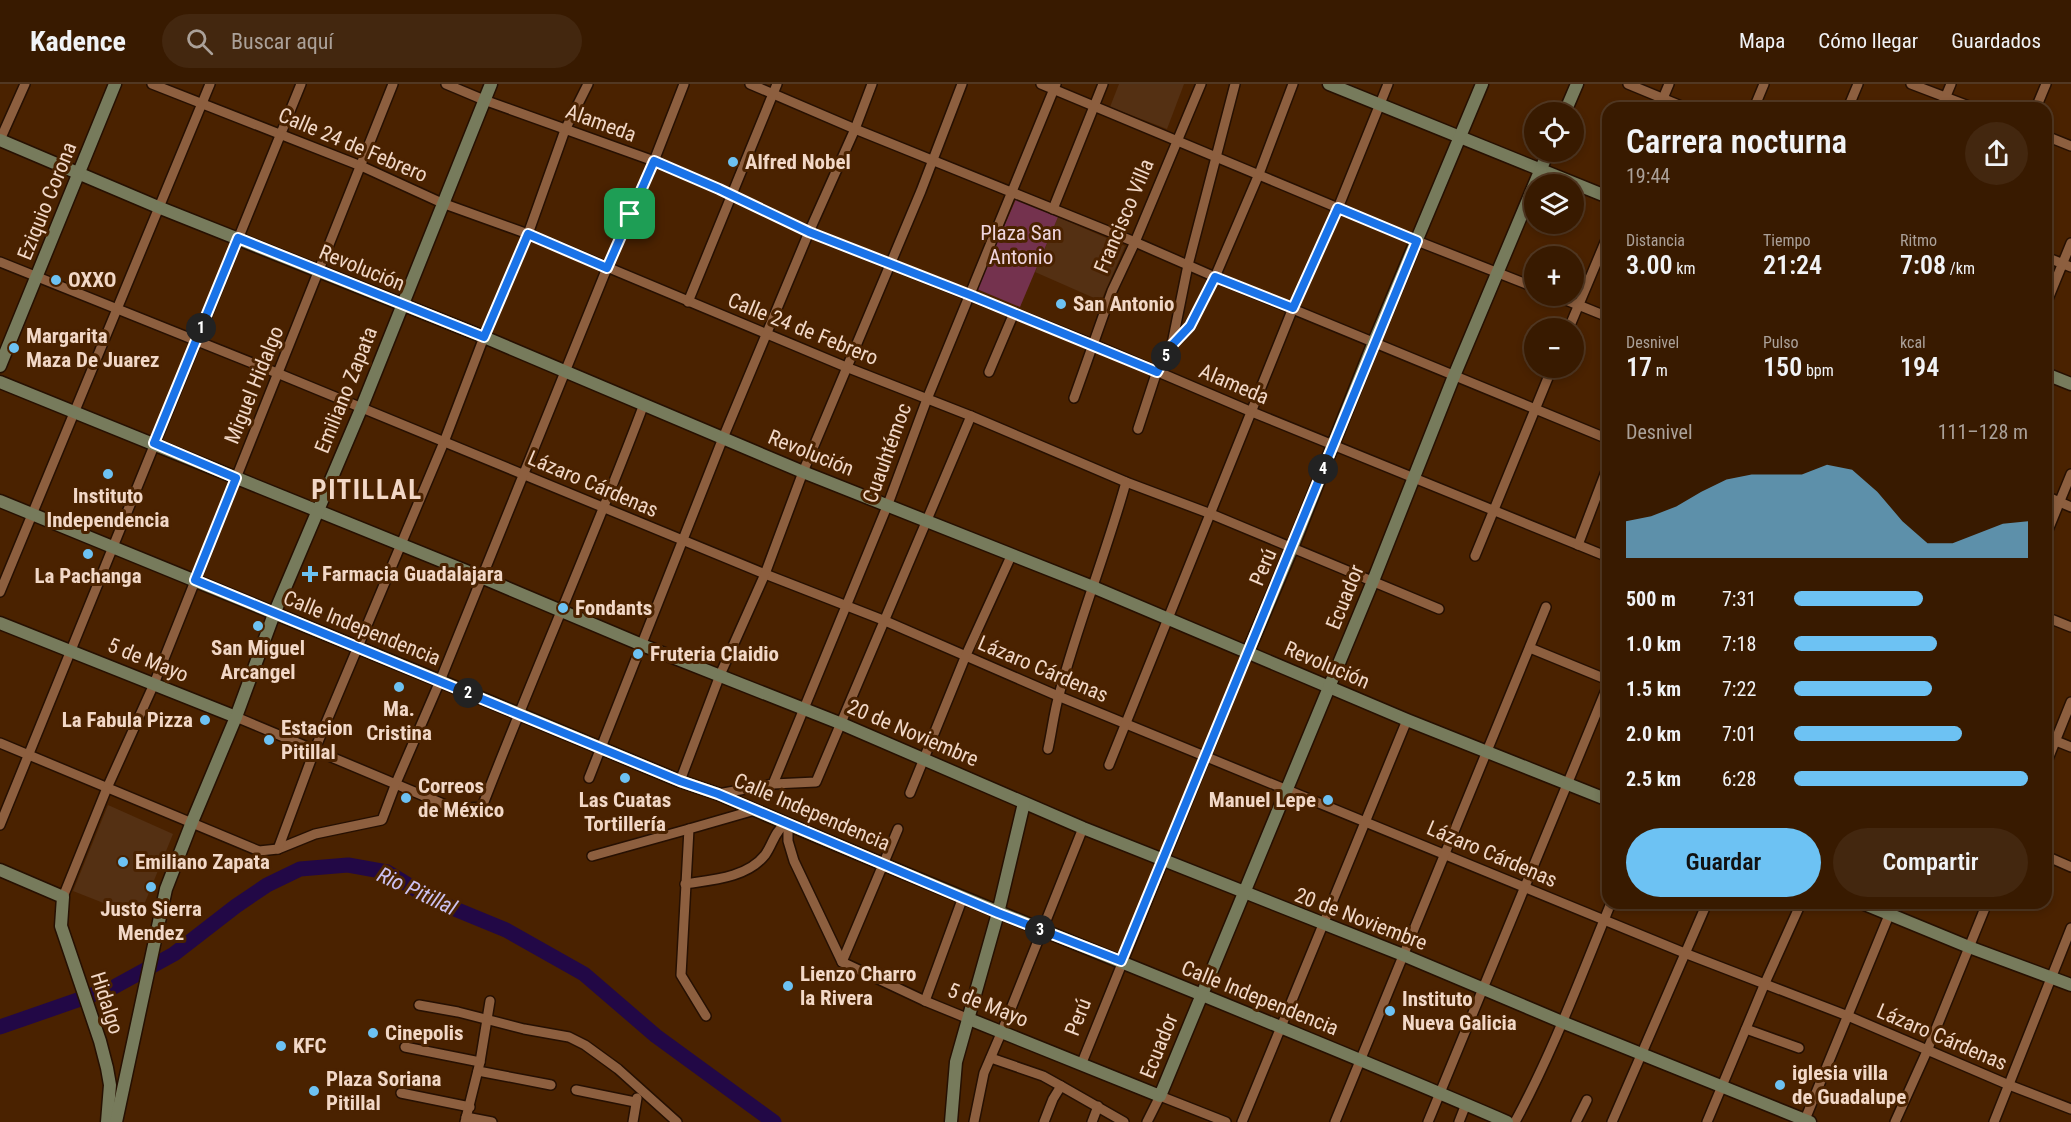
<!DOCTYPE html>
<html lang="es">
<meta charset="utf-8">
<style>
body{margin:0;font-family:"Roboto Condensed",sans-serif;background:#43270f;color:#f1f3f6;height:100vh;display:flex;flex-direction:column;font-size:22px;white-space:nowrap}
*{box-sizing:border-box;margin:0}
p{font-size:20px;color:#aba199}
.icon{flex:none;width:33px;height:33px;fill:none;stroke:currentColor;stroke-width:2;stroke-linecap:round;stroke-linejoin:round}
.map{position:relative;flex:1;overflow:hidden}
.sheet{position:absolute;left:1602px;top:18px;width:450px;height:807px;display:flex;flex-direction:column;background:#381a00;border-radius:18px;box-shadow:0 3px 9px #0003,0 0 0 2px #523822}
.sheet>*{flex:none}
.buttons{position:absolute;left:1524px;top:18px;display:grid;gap:12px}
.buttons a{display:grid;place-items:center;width:60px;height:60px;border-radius:50%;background:#381a00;box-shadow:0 3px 9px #0003,0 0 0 2px #523822;font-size:30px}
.pin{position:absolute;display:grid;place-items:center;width:51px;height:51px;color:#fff;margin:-26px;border-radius:12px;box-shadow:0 3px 9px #0006}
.km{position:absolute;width:30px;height:30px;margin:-15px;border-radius:50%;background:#222;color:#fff;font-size:16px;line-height:30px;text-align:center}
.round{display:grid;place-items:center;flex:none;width:63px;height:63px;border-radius:32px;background:#43270f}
.headline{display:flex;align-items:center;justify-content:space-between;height:102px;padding:0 24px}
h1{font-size:33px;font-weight:600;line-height:45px}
.stats{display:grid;grid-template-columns:repeat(3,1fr);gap:9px;height:102px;padding:6px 24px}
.stats div{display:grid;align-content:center}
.stats b{font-size:26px;font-weight:600}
.stats small{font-size:16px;font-weight:400}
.stats p{font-size:16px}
.chart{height:168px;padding:12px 24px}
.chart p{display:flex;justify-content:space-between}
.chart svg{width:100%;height:108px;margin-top:6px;fill:#6dc2f3;opacity:.7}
.cta{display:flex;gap:12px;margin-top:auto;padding:12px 24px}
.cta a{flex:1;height:69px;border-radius:36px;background:#6dc2f3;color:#111;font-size:24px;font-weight:600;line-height:69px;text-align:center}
.cta a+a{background:#43270f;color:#f1f3f6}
ul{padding:0 24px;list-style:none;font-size:20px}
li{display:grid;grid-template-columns:96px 72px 1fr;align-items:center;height:45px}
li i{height:15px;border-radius:8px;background:#6dc2f3}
header{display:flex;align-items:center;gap:36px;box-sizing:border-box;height:84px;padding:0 30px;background:#381a00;border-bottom:2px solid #523822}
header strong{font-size:28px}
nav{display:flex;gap:33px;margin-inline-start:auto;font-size:21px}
.search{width:420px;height:54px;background:#43270f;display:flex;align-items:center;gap:15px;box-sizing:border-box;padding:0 21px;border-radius:33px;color:#aba199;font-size:22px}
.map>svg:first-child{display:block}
.built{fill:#543013}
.green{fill:#74324e}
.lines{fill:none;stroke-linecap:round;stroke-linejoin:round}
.river{stroke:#220846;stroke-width:15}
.street-casing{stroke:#261002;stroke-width:12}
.secondary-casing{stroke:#261002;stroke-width:15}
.street{stroke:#8d5f3f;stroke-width:9}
.secondary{stroke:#777b5c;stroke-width:12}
.route-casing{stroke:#fff;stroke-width:12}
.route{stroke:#1a73e8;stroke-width:8}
.poi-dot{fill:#6dc2f3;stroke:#4a2200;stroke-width:2}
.labels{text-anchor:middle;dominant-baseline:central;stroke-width:6;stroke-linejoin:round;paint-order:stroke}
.street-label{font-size:21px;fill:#f2d8c7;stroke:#4a2200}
.poi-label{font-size:21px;font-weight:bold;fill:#f2d8c7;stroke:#4a2200;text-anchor:start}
.park-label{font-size:21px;fill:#f0d5de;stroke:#4a2200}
.water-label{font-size:22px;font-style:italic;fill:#ccc2f0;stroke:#4a2200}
.district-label{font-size:27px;font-weight:bold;letter-spacing:1.5px;fill:#f2d8c7;stroke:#4a2200}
</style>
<header>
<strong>Kadence</strong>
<div class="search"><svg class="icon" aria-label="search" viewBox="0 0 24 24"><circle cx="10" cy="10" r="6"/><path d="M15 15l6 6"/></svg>Buscar aquí</div>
<nav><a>Mapa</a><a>Cómo llegar</a><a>Guardados</a></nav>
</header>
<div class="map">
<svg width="2071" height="1038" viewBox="0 0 2071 1038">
<rect width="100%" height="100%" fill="#4a2200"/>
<g class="built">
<path d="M1119,0h65l-17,45 -57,-22z"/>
<path d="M1058,133l67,29 -24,55 -66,-29z"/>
<path d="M108,721l65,29 -34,83 -66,-26z"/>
</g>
<path class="green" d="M1016,115l42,18 -38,90 -43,-18z"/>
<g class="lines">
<path class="river" d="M0,943l112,-39 62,-34 62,-48 31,-21 33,-16 48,-4 39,7 46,28 73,30 78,44 72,62 118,86"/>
<defs>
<g id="street">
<path d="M152,0l209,82 81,37 86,31 318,133 125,49 155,66 85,32 228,95"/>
<path d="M446,0l38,16 170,61 65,28 90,43 286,113 157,67 356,145"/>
<path d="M750,0l105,45 280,113 80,35 393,162"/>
<path d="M1041,0l376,157 117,46"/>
<path d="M1628,0l58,24"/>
<path d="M1911,0l63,24"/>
<path d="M1659,24l10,-24"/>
<path d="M1754,24l10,-24"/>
<path d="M1848,24l10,-24"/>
<path d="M1941,24l10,-24"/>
<path d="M2036,24l10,-24"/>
<path d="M2046,52l25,10"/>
<path d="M0,56l25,-56"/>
<path d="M1053,125l50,-125"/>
<path d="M2046,173l25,10"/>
<path d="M0,178l277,111 488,201 118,46 175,76 629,258 161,62 161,69 62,24"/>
<path d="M1556,212l52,21"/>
<path d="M688,218l89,-218"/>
<path d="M2046,220l25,-61"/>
<path d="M1569,244l39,-93"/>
<path d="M1172,260l16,-79 47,-181"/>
<path d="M989,288l25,-59"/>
<path d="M1074,314l38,-107 23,-49 66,-158"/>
<path d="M1138,345l19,-58 15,-26 18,-19 25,-49 44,-103 34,-90"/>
<path d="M2046,412l25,11"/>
<path d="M2046,451l25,-61"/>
<path d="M1578,461l30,-79"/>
<path d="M1475,472l77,-188"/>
<path d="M0,508l210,-508"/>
<path d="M2046,533l25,10"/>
<path d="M1530,564l78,32"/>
<path d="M236,633l219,92 27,-2c52,-135 111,-267 162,-403"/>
<path d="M2046,653l25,10"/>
<path d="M0,659l259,108 19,-2 37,-15 67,-14 14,-37 44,-102 167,-413 47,-107 30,-77"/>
<path d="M1048,665c4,-18 6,-37 11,-54 19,-72 47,-141 67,-213"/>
<path d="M2046,680l25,-62"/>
<path d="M1109,681l184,-457 45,-100 50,-124"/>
<path d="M589,694l134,-340 86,-206 46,-103 17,-45"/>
<path d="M680,697l40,-106 45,-101 38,-102 118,-281 41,-107"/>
<path d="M773,700l43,-2 155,-366"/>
<path d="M910,709l56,-138 46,-101"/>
<path d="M718,710l55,-10 115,-280 39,-105 129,-315"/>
<path d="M788,740v17l6,20 48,101 83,39 44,18"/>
<path d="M0,741l301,-741"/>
<path d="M278,765l37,-100 129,-307 40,-105 44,-103 37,-104 23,-46"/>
<path d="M592,772l97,-27"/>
<path d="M2046,772l25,11"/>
<path d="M685,800c26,-4 62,-6 80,-29 8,-11 9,-23 21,-32"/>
<path d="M63,813l44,-109 47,-104 239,-600"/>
<path d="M842,878l56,-133"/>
<path d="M925,917l38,-104"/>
<path d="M419,921l39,7 66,17 45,8 16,8 33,24 59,53"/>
<path d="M706,932l-25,-41 8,-146 66,-19"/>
<path d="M1746,945l53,19"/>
<path d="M405,963l75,15"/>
<path d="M991,974l52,18 18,10"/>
<path d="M1081,981l167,-413"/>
<path d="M478,987l73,14"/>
<path d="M576,1006l59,12"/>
<path d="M401,1009l69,14"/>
<path d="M466,1033l26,5"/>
<path d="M465,1038l15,-60 10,-61"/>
<path d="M633,1038l4,-24"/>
<path d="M974,1038l10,-49 18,-42 81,-203"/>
<path d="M1044,1038l9,-23 8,-13 63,36"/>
<path d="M1092,1038l6,-16"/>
<path d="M1147,1038l13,-26 66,26"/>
<path d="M1242,1038l165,-402"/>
<path d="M1335,1038l211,-515"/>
<path d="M1428,1038l180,-437"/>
<path d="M1459,1038l7,-18"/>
<path d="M1515,1038c38,-70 66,-146 96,-219"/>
<path d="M1576,1038l11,-22"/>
<path d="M1612,1038l95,-219"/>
<path d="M1707,1038l58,-139 36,-80"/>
<path d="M1804,1038l90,-219"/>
<path d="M1895,1038l32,-71 60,-148"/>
<path d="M1994,1038l77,-194"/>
</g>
<g id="secondary">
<path d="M1329,0l279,113"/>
<path d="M1565,28l12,-28"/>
<path d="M0,56l158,67 326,130 319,135 290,115 314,133 201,80"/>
<path d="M0,282l115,-282"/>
<path d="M2046,290l25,10"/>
<path d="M0,298l481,195 161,68 200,79 241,104 320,127 159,67 248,100"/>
<path d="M0,417l440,180 240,100 38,13c261,114 527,215 789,328"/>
<path d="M0,539l236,94"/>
<path d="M1248,568l44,-104 82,-206 108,-258"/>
<path d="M0,786l63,27 -2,29 39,115 7,27 3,17 -3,37"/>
<path d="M1862,819l107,44 102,38"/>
<path d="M969,935l191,77 213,-515 81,-205 94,-224"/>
<path d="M116,1038l50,-233 26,-67 44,-105 38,-103 87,-205 130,-325"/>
<path d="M951,1038l5,-60 42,-149 26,-110"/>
</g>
</defs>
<use href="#street" class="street-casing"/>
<use href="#secondary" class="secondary-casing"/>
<use href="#street" class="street"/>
<use href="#secondary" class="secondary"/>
</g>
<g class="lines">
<defs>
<path id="route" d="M654,77l65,28 90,43 161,63 187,77 15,-27 18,-19 25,-49 78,31 45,-100 79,33 -296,720 -123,-48 -280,-119 -38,-13 -485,-201 41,-102 -82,-35 84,-205 246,99 44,-103 79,34z"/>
</defs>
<use href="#route" class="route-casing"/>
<use href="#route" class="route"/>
</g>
<g class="poi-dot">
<circle cx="733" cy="78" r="6"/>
<circle cx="56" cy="196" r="6"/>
<circle cx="1061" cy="220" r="6"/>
<circle cx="14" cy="264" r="6"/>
<circle cx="108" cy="390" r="6"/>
<circle cx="88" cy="470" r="6"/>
<path d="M307 481h6v6h6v6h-6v6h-6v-6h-6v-6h6z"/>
<circle cx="563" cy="524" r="6"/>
<circle cx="258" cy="542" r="6"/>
<circle cx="638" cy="570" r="6"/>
<circle cx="399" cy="603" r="6"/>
<circle cx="205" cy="636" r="6"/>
<circle cx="269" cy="656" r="6"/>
<circle cx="625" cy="694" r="6"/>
<circle cx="406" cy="714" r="6"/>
<circle cx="1328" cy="716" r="6"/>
<circle cx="123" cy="778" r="6"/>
<circle cx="151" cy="803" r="6"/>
<circle cx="788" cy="902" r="6"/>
<circle cx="1390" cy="927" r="6"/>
<circle cx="373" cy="949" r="6"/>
<circle cx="281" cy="962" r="6"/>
<circle cx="1780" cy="1001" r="6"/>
<circle cx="314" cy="1007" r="6"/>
</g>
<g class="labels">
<g class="street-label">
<text transform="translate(601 39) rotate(20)">Alameda</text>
<text transform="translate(353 61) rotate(23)">Calle 24 de Febrero</text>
<text transform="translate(47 117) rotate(-68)">Eziquio Corona</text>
<text transform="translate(1124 132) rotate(-67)">Francisco Villa</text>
<text transform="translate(362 184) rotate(22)">Revolución</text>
<text transform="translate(803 245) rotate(22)">Calle 24 de Febrero</text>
<text transform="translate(1234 300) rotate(23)">Alameda</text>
<text transform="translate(254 301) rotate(-68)">Miguel Hidalgo</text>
<text transform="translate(346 306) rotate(-68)">Emiliano Zapata</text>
<text transform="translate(811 369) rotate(22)">Revolución</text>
<text transform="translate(887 369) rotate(-70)">Cuauhtémoc</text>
<text transform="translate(593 400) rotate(23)">Lázaro Cárdenas</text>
<text transform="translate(1263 483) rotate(-67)">Perú</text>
<text transform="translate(1345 513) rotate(-68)">Ecuador</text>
<text transform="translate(362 544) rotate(22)">Calle Independencia</text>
<text transform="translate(148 576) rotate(22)">5 de Mayo</text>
<text transform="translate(1327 581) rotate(23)">Revolución</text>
<text transform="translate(1043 585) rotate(23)">Lázaro Cárdenas</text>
<text transform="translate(913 649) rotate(23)">20 de Noviembre</text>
<text transform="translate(812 728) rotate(23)">Calle Independencia</text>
<text transform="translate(1492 770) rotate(23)">Lázaro Cárdenas</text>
<text transform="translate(1361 835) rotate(21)">20 de Noviembre</text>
<text transform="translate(1260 914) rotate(22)">Calle Independencia</text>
<text transform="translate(107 919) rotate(72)">Hidalgo</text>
<text transform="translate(988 921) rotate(22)">5 de Mayo</text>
<text transform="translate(1078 933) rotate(-69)">Perú</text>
<text transform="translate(1942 953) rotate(23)">Lázaro Cárdenas</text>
<text transform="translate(1159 962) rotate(-68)">Ecuador</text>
</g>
<g class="poi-label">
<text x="745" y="78">Alfred Nobel</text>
<text x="68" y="196">OXXO</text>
<text x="1073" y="220">San Antonio</text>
<text x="26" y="252">Margarita<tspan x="26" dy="24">Maza De Juarez</tspan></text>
<text x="108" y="412" text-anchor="middle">Instituto<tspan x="108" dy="24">Independencia</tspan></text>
<text x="322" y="490">Farmacia Guadalajara</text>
<text x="88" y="492" text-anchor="middle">La Pachanga</text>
<text x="575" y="524">Fondants</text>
<text x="258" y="564" text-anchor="middle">San Miguel<tspan x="258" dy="24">Arcangel</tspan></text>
<text x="650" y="570">Fruteria Claidio</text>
<text x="399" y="625" text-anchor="middle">Ma.<tspan x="399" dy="24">Cristina</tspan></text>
<text x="193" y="636" text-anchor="end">La Fabula Pizza</text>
<text x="281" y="644">Estacion<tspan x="281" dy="24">Pitillal</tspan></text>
<text x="418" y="702">Correos<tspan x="418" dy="24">de México</tspan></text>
<text x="625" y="716" text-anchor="middle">Las Cuatas<tspan x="625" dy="24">Tortillería</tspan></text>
<text x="1316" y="716" text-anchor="end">Manuel Lepe</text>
<text x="135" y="778">Emiliano Zapata</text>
<text x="151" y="825" text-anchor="middle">Justo Sierra<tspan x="151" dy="24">Mendez</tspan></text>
<text x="800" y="890">Lienzo Charro<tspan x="800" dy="24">la Rivera</tspan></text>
<text x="1402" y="915">Instituto<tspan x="1402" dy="24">Nueva Galicia</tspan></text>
<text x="385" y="949">Cinepolis</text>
<text x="293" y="962">KFC</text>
<text x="1792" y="989">iglesia villa<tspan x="1792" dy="24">de Guadalupe</tspan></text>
<text x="326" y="995">Plaza Soriana<tspan x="326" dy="24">Pitillal</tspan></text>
</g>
<g class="park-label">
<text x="1021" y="149">Plaza San<tspan x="1021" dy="24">Antonio</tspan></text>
</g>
<g class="water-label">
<text transform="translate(417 807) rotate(25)">Rio Pitillal</text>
</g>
<g class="district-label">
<text x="367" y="406">PITILLAL</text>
</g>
</g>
</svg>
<div class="buttons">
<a><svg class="icon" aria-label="locate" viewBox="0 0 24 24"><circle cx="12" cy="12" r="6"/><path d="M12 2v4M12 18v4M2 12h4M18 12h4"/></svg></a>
<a><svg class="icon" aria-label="layers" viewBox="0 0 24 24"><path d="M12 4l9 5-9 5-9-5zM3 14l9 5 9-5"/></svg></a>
<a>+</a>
<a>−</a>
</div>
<div class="pin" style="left:630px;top:130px;background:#1e9e55"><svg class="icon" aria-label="arrive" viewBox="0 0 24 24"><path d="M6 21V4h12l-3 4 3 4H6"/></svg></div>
<b class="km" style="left:201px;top:244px">1</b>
<b class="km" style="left:468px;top:609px">2</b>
<b class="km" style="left:1040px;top:846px">3</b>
<b class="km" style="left:1323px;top:385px">4</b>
<b class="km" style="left:1166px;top:272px">5</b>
<section class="sheet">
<div class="headline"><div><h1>Carrera nocturna</h1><p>19:44</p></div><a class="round"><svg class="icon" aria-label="share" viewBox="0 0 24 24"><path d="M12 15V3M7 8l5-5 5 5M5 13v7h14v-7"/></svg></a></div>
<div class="stats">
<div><p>Distancia</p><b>3.00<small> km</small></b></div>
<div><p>Tiempo</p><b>21:24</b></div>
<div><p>Ritmo</p><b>7:08<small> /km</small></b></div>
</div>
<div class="stats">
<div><p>Desnivel</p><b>17<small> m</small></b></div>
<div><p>Pulso</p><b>150<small> bpm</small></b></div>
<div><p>kcal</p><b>194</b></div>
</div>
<div class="chart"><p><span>Desnivel</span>111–128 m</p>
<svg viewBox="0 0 160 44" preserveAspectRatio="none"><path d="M0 44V29L10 27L20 23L30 17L40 12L50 10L60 10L70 10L80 6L90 8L100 17L110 29L120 38L130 38L140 34L150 30L160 29V44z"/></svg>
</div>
<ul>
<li><b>500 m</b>7:31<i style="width:55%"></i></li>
<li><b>1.0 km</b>7:18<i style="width:61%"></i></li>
<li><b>1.5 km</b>7:22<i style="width:59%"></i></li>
<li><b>2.0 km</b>7:01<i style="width:72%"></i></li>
<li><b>2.5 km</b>6:28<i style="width:100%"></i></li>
</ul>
<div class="cta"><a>Guardar</a><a>Compartir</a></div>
</section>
</div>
